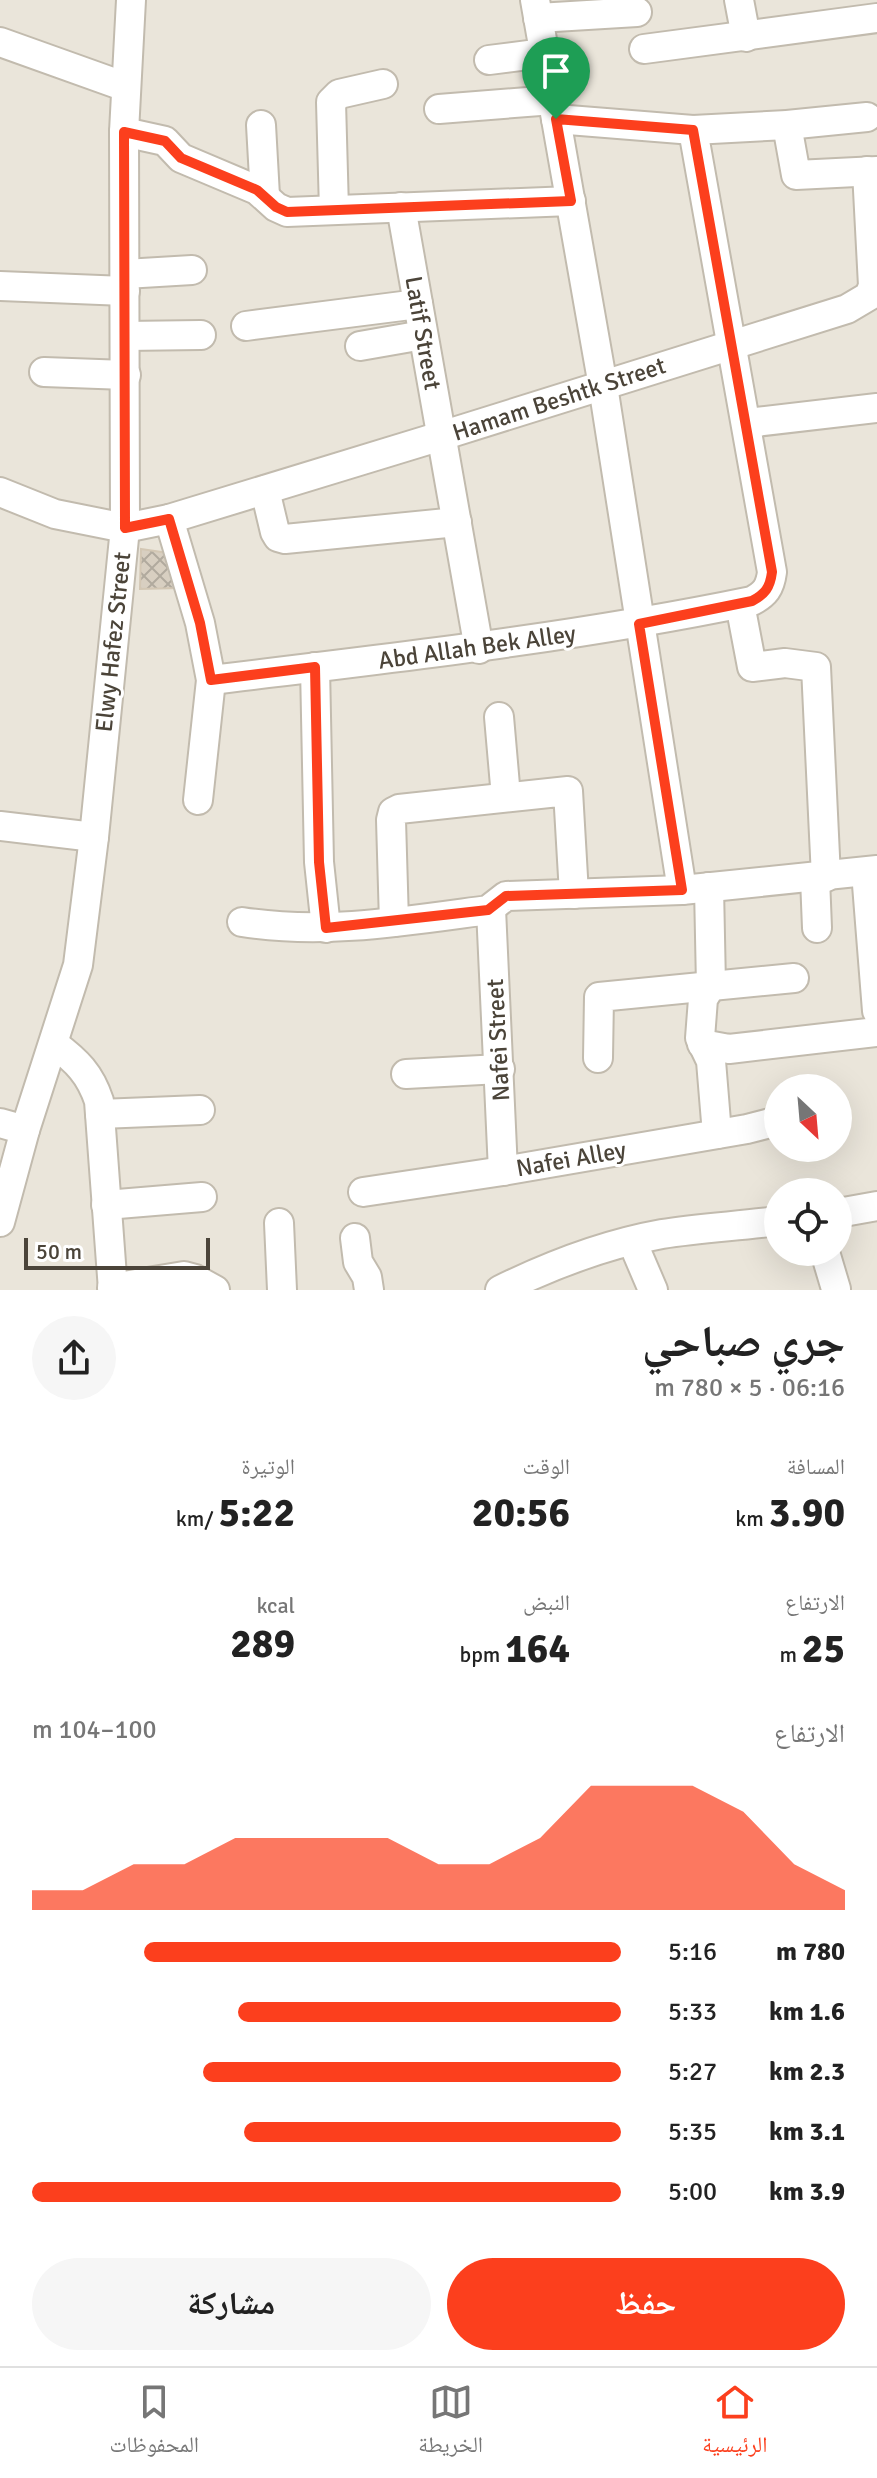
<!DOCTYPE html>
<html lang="ar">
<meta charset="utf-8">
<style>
body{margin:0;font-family:Signika,"Noto Naskh Arabic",sans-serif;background:#f6f6f6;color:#222;direction:rtl;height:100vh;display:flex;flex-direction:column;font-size:30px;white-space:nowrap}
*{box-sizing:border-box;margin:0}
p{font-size:26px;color:#767676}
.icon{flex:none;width:44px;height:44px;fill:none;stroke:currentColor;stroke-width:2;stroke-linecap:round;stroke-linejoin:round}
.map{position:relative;height:1290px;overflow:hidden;direction:ltr}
.drawer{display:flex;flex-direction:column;background:#fff;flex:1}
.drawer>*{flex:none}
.needle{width:52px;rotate:154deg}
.fabs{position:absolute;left:764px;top:1074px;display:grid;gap:16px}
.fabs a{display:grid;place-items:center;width:88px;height:88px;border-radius:50%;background:#fff;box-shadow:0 8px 32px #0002;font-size:40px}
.scale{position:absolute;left:24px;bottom:20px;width:186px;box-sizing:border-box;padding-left:8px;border:4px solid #4b4439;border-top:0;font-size:22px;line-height:28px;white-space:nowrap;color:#4b4439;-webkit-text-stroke:6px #fff;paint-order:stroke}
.pin{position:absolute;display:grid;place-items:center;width:68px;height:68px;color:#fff;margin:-82px -34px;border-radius:50% 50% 50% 0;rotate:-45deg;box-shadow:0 0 8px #0007}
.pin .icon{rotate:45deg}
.round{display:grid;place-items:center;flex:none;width:84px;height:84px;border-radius:42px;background:#f6f6f6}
.head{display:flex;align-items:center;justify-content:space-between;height:136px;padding:0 32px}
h1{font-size:44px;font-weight:700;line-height:60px}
.stats{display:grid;grid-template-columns:repeat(3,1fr);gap:12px;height:136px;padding:8px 32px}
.stats div{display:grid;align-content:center}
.stats b{font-size:40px;font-weight:700}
.stats small{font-size:22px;font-weight:400}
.stats p{font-size:22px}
.chart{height:224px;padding:16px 32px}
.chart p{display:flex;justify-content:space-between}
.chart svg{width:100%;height:144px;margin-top:8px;fill:#fc3f1d;opacity:.7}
.primary-button{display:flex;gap:16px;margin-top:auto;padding:16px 32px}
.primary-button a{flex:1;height:92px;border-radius:48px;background:#fc3f1d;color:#fff;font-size:32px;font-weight:700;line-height:92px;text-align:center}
.primary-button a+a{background:#f6f6f6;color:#222}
ul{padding:0 32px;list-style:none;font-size:26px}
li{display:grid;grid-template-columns:128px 96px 1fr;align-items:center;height:60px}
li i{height:20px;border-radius:10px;background:#fc3f1d}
.dock{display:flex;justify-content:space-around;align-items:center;height:112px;border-top:2px solid #e0e0e0;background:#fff;font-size:22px;color:#767676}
.dock a{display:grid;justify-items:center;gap:4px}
.dock .selected{color:#fc3f1d}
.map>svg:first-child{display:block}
.residential{fill:#eae5da;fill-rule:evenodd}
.building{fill:url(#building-cross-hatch);stroke:#d3c7b4;stroke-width:2}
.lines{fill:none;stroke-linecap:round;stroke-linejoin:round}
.minor-casing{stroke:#c2bbae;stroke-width:32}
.minor{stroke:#fff;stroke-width:28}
.route-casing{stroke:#fff;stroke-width:16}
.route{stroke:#fc3f1d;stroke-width:10}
.labels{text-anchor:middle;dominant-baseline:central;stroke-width:6;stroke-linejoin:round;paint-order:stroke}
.street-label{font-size:24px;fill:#4b4439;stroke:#fff}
</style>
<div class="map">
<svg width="877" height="1290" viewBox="0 0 877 1290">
<defs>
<pattern id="building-cross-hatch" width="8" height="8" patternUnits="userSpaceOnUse" patternTransform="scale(2)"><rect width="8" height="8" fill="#d8cfc1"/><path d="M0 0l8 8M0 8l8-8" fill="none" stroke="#b1aa9e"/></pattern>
</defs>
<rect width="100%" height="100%" fill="#f6f3ec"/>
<path class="residential" d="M0,0h877v1290h-877zM778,1088h60v60h-60zM778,1192h60v60h-60z"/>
<path class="building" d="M141,549l27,4 11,35 -39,1z"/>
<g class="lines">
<defs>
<g id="minor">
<path d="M535,0l68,386 79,504"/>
<path d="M739,0l7,37"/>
<path d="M538,18l99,-6"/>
<path d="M0,42l126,45"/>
<path d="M644,49l233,-31"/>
<path d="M489,60l55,-7"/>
<path d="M439,109l114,-9"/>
<path d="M556,119l137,11 94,-5 80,-8"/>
<path d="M261,125l4,71"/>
<path d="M787,125l9,50 81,-4"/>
<path d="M124,132l41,9 16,17 76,32 19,17 11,5 284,-11"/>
<path d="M401,207l78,442"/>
<path d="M334,210l-3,-108 8,-8 44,-10"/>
<path d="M125,274l67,-4"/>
<path d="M0,286l125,5"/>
<path d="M246,326l172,-22"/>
<path d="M125,336l76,-1"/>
<path d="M360,346l63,-11"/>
<path d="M44,372l82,3"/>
<path d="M747,423l130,-15"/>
<path d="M265,490l10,42 3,5 7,2 172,-17"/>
<path d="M0,492l55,22 70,14 44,-9 272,-83 406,-127 22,-13 4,-10 -6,-115"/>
<path d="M169,519l31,104 11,57 -13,120"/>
<path d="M740,604l12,63 33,-4 31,4 10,210"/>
<path d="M315,667l4,195 7,66"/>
<path d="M211,680c181,-22 362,-42 541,-79 13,-7 18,-13 20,-29l-79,-442"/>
<path d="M499,717l7,80"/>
<path d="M0,826l94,11"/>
<path d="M866,872l11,139"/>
<path d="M815,878l2,50"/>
<path d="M709,887l2,99 -8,13 -3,39 11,23 6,73"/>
<path d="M491,909l12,262"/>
<path d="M242,922c82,13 164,-1 246,-12l18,-14 176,-6 195,-20"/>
<path d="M394,922l-3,-102 2,-8 6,-3 169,-18 6,103"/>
<path d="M54,1044c23,17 36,30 45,57l14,189"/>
<path d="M702,1044l27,5 148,-17"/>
<path d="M598,1058l1,-61 195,-19"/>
<path d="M406,1074l94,-5"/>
<path d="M100,1114l100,-4"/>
<path d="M0,1123l25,7"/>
<path d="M363,1192l140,-21 244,-42 31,-8"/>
<path d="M106,1205l96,-8"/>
<path d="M838,1213l39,-7"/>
<path d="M0,1222l25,-92 53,-165 16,-128 31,-309 -1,-396 7,-132"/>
<path d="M279,1223l3,67"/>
<path d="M355,1238l3,24 9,15 2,13"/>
<path d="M632,1241l21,49"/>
<path d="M825,1252l11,37"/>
<path d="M112,1288l72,-12 11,3 20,11"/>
<path d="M500,1290c51,-25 106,-46 162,-56 38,-6 78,-8 116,-13"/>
</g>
</defs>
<use href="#minor" class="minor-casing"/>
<use href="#minor" class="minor"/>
</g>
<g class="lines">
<defs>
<path id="route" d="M556,119l137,11 79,442c-2,16 -7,22 -20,29l-113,23 43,266 -176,6 -18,14 -162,18 -7,-66 -4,-195 -104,13 -11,-57 -31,-104 -44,9 -1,-396 41,9 16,17 76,32 19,17 11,5 284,-11z"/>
</defs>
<use href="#route" class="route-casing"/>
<use href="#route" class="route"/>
</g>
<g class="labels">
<g class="street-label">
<text transform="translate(423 333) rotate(80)">Latif Street</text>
<text transform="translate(559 399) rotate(-18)">Hamam Beshtk Street</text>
<text transform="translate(113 642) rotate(-84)">Elwy Hafez Street</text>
<text transform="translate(477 647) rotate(-8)">Abd Allah Bek Alley</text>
<text transform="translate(498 1040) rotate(-93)">Nafei Street</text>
<text transform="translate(571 1159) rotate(-10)">Nafei Alley</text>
</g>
</g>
</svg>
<div class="fabs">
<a><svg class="needle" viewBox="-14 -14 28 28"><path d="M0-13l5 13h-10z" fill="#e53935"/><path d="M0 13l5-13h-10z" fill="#767676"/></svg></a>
<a><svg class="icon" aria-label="locate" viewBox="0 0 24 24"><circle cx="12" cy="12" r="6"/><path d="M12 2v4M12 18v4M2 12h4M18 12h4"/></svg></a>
</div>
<div class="scale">50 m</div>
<div class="pin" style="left:556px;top:119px;background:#1e9e55"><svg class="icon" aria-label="arrive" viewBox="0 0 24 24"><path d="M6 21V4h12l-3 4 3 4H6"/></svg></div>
</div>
<section class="drawer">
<div class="head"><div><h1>جري صباحي</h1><p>06:16 · 5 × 780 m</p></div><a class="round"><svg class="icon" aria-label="share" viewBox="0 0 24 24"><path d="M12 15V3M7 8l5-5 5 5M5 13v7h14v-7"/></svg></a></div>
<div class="stats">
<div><p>المسافة</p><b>3.90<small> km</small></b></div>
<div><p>الوقت</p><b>20:56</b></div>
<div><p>الوتيرة</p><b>5:22<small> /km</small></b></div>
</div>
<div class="stats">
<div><p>الارتفاع</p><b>25<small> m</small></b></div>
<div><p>النبض</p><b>164<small> bpm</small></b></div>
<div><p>kcal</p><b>289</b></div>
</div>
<div class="chart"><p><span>الارتفاع</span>100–104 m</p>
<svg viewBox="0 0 160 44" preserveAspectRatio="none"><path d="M0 44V38L10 38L20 30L30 30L40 22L50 22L60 22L70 22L80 30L90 30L100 22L110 6L120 6L130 6L140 14L150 30L160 38V44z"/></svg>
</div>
<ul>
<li><b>780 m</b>5:16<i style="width:81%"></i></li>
<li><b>1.6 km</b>5:33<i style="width:65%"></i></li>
<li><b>2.3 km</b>5:27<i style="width:71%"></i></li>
<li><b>3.1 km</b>5:35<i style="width:64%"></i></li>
<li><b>3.9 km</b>5:00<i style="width:100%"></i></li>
</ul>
<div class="primary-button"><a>حفظ</a><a>مشاركة</a></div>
</section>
<nav class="dock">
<a class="selected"><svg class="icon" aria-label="home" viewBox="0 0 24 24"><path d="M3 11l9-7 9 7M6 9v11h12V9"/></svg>الرئيسية</a>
<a><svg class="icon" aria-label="map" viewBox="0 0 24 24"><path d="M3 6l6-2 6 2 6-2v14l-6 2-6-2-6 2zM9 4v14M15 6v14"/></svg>الخريطة</a>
<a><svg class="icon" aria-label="saved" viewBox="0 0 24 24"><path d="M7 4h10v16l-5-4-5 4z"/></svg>المحفوظات</a>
</nav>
